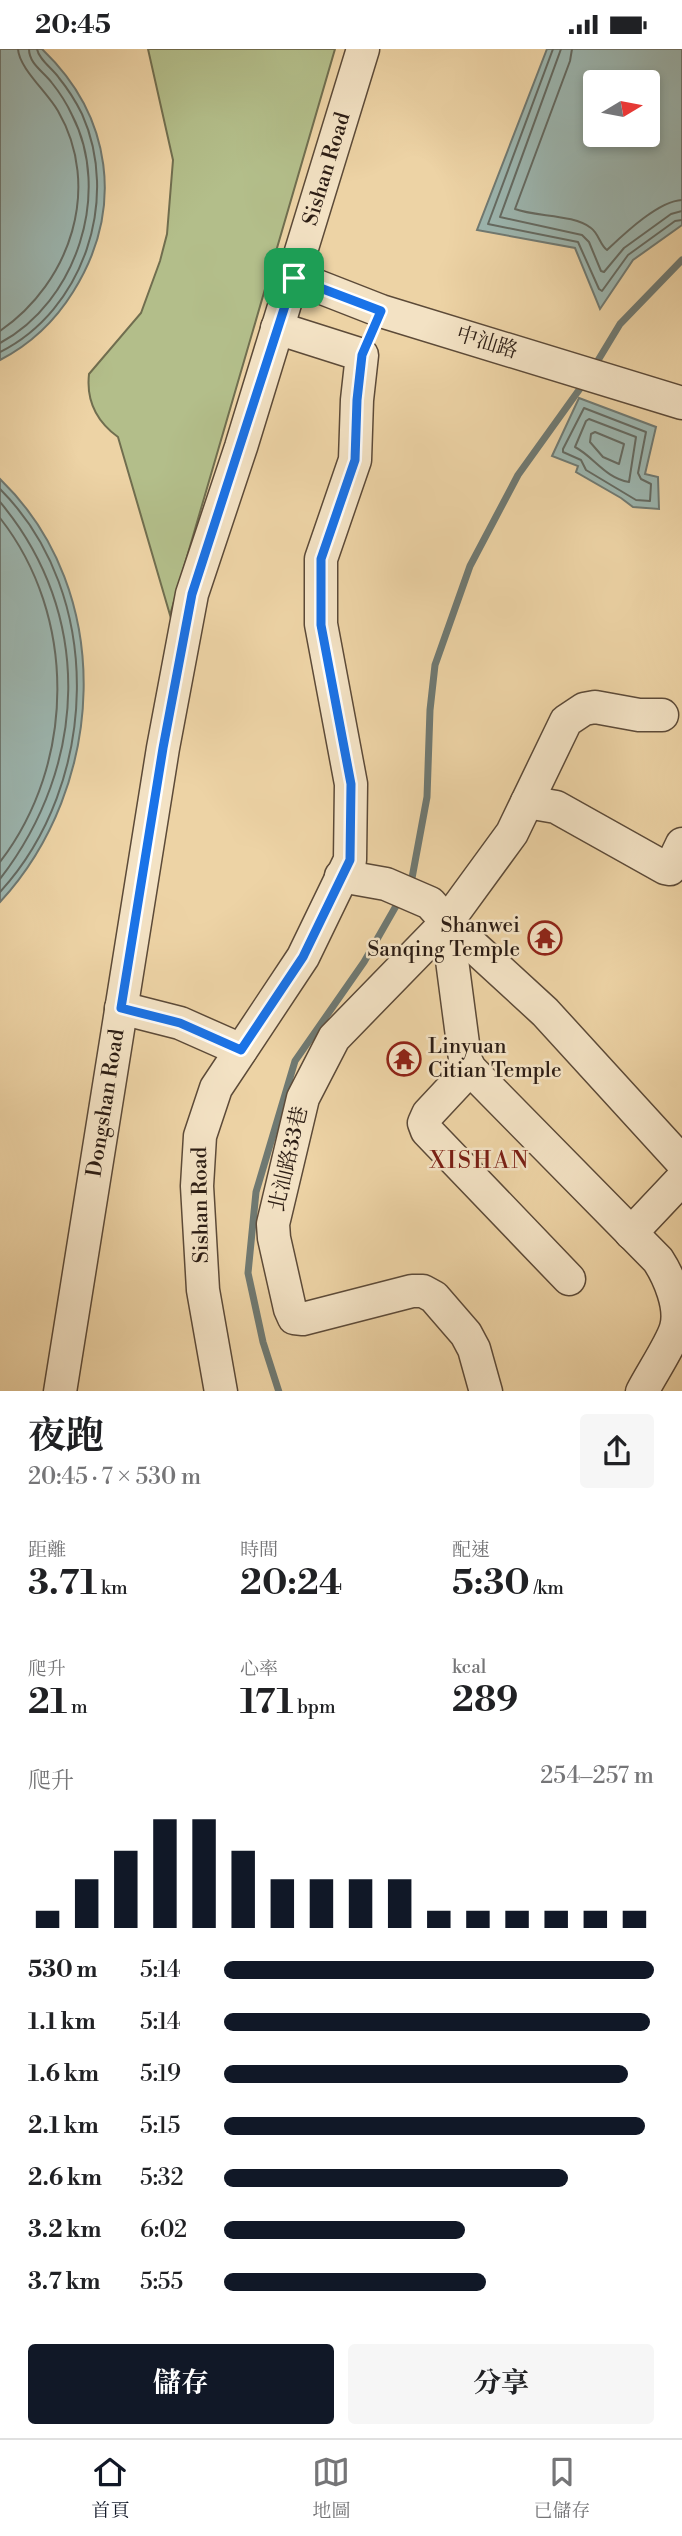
<!DOCTYPE html>
<html lang="zh-TW">
<meta charset="utf-8">
<style>
body{margin:0;font-family:"Libre Bodoni","Noto Serif TC",serif;background:#f6f6f6;color:#202124;height:100vh;display:flex;flex-direction:column;font-size:26px;white-space:nowrap}
*{box-sizing:border-box;margin:0}
p{font-size:23px;color:#757577}
.icon{flex:none;width:38px;height:38px;fill:none;stroke:currentColor;stroke-width:2;stroke-linecap:round;stroke-linejoin:round}
.map{position:relative;height:1342px;overflow:hidden}
.panel{display:flex;flex-direction:column;background:#fff;flex:1}
.panel>*{flex:none}
.needle{width:46px;rotate:80deg}
.fabs{position:absolute;left:583px;top:21px;display:grid;gap:14px}
.fabs a{display:grid;place-items:center;width:77px;height:77px;border-radius:7px;background:#fff;box-shadow:0 4px 10px #0003;font-size:35px}
.pin{position:absolute;display:grid;place-items:center;width:60px;height:60px;color:#fff;margin:-30px;border-radius:14px;box-shadow:0 4px 10px #0006}
.round{display:grid;place-items:center;flex:none;width:74px;height:74px;border-radius:7px;background:#f6f6f6}
.summary{display:flex;align-items:center;justify-content:space-between;height:119px;padding:0 28px}
h1{font-size:38px;font-weight:700;line-height:52px}
.metrics{display:grid;grid-template-columns:repeat(3,1fr);gap:10px;height:119px;padding:7px 28px}
.metrics div{display:grid;align-content:center}
.metrics b{font-size:35px;font-weight:700}
.metrics small{font-size:19px;font-weight:400}
.metrics p{font-size:19px}
.chart{height:196px;padding:14px 28px}
.chart p{display:flex;justify-content:space-between}
.chart svg{width:100%;height:126px;margin-top:7px;stroke:#111827;stroke-width:6}
.primary-button{display:flex;gap:14px;margin-top:auto;padding:14px 28px}
.primary-button a{flex:1;height:80px;border-radius:7px;background:#111827;color:#fff;font-size:28px;font-weight:700;line-height:80px;text-align:center}
.primary-button a+a{background:#f6f6f6;color:#202124}
ul{padding:0 28px;list-style:none;font-size:23px}
li{display:grid;grid-template-columns:112px 84px 1fr;align-items:center;height:52px}
li i{height:18px;border-radius:9px;background:#111827}
.status{display:flex;justify-content:space-between;align-items:center;height:49px;padding:0 35px;background:#fff;direction:ltr}
.status svg{height:19px;fill:currentColor}
.menu{display:flex;justify-content:space-around;align-items:center;height:98px;border-top:2px solid #e0e0e0;background:#fff;font-size:19px;color:#757577}
.menu a{display:grid;justify-items:center;gap:4px}
.menu .current{color:#111827}
.map>svg:first-child{display:block}
.green{fill:#b3be8a;stroke:#706e4f;stroke-width:2}
.water{fill:#9cb6b0;stroke:#6f7972;stroke-width:2;fill-rule:evenodd}
.lines{fill:none;stroke-linecap:round;stroke-linejoin:round}
.shore{stroke:#646a62;stroke-width:2}
.stream{stroke:#6f7972;stroke-width:7}
.minor-casing{stroke:#5c4a38;stroke-width:35}
.minor{stroke:#f3e2c4;stroke-width:32}
.route-casing{stroke:#fff;stroke-width:14}
.route{stroke:#1a73e8;stroke-width:9}
.labels{text-anchor:middle;dominant-baseline:central;stroke-width:5;stroke-linejoin:round;paint-order:stroke}
.street-label{font-size:21px;fill:#2c1d14;stroke:#f3e2c4}
.poi-label{font-size:21px;fill:#2c1d14;stroke:#f3e2c4;text-anchor:end}
.neighbourhood-label{font-size:23px;letter-spacing:2px;fill:#7a1f14;stroke:#f3e2c4}
</style>
<div class="status"><b>20:45</b><svg viewBox="0 0 49 12"><path d="M0 12V9h3v3zM5 12V6h3v6zM10 12V3h3v9zM15 12V0h3v12zM26 1h20v11H26zM47 4h2v5h-2z"/></svg></div>
<div class="map">
<svg width="682" height="1343" viewBox="0 0 682 1343">
<rect width="100%" height="100%" fill="#edd3a5"/>
<filter id="stains"><feTurbulence type="fractalNoise" baseFrequency=".00286" numOctaves="4"/><feColorMatrix values="0 0 0 0 .2 0 0 0 0 .09 0 0 0 0 .02 0 0 0 .5 -.17"/></filter>
<radialGradient id="worn" r=".72"><stop offset=".6" stop-color="#630" stop-opacity="0"/><stop offset="1" stop-color="#630" stop-opacity=".3"/></radialGradient>
<path class="green" d="M148,0h187l-165,566 -52,-178c-22,-16 -32,-36 -29,-63l52,-61 19,-52 7,-27 6,-74z"/>
<g class="water">
<path d="M0,0h42c70,67 83,160 31,243 -18,29 -42,52 -73,68z"/>
<path d="M547,0h135v176l-49,35 -33,49 -25,-61 -98,-18zM595,33h53v53h-53z"/>
<path d="M579,349l77,29 -11,47 13,3 1,32 -26,-2 -12,-9 -45,-26 2,-6 -26,-10z"/>
<path d="M0,430c117,113 106,308 0,423z"/>
</g>
<g class="lines">
<g class="shore">
<path d="M553,0l-65,175 90,18 21,47 3,2 26,-36 47,-34 7,-1"/>
<path d="M561,0l-61,168 82,18 7,7 12,29 3,1 20,-24 47,-34 11,-3"/>
<path d="M572,0l-2,12 -55,148c20,8 59,5 76,19 8,6 9,17 16,22 16,-15 51,-49 75,-50"/>
<path d="M0,282c71,-49 102,-144 58,-220 -11,-19 -39,-43 -40,-62"/>
<path d="M0,294c77,-41 112,-151 72,-228 -5,-11 -12,-22 -20,-32 -8,-11 -23,-19 -23,-34"/>
<path d="M0,303c84,-42 120,-153 82,-238 -6,-12 -14,-25 -23,-36 -6,-9 -20,-18 -22,-29"/>
<path d="M584,359l62,24 -8,41 3,6 10,5 -1,17 -14,-1 -50,-30 -5,-10 -18,-8v-3z"/>
<path d="M589,370l47,18 -7,45c-24,-4 -35,-25 -54,-35l11,-26z"/>
<path d="M595,383l29,12 -5,20 -16,-7 -13,-15 1,-8z"/>
<path d="M0,440c106,106 99,295 0,403"/>
<path d="M0,453c94,112 88,263 0,377"/>
<path d="M0,469c77,98 76,245 0,344"/>
</g>
<g class="stream">
<path d="M594,318l26,-43 62,-64"/>
<path d="M407,837l5,-8 15,-81 3,-87 5,-45 35,-99 48,-91 66,-92"/>
<path d="M279,1343l-16,-50 -15,-69 8,-81 39,-131 69,-99 36,-63"/>
</g>
<defs>
<g id="minor">
<path d="M294,228l87,34 301,92"/>
<path d="M527,753l29,5 109,61 5,1 12,-25"/>
<path d="M341,827l45,8 44,19 17,19 18,137 5,10 188,191c11,17 24,47 18,68 -4,15 -26,48 -34,64"/>
<path d="M447,873l98,90 137,150"/>
<path d="M121,959l59,15 61,27"/>
<path d="M470,1020l-42,45 -4,9 3,8 142,148"/>
<path d="M631,1184l51,-54"/>
<path d="M60,1343l103,-644 29,-154 49,-147 122,-398"/>
<path d="M221,1343l-18,-102 -6,-104 3,-50 16,-48 87,-131 47,-97 1,-76 -30,-160v-65l34,-99 2,-60 5,-45 -85,-27"/>
<path d="M486,1343l-12,-43 -8,-15 -32,-37 -11,-6h-11l-109,28 -9,-1 -4,-9 -16,-71 -1,-14 30,-126 31,-60 113,-116 65,-89 54,-112 18,-12 11,-2 44,8h23"/>
</g>
</defs>
<use href="#minor" class="minor-casing"/>
<use href="#minor" class="minor"/>
</g>
<g class="lines">
<defs>
<path id="route" d="M294,229l87,33 -19,44 -5,45 -2,60 -34,99v66l30,159 -1,76 -47,97 -62,93 -61,-27 -59,-15 42,-260 29,-154z"/>
</defs>
<use href="#route" class="route-casing"/>
<use href="#route" class="route"/>
</g>
<defs>
<symbol id="temple-ring" viewBox="-11 -11 22 22"><circle r="9.5" fill="#f3e2c4" stroke="#8f2418" stroke-width="1.5"/><path d="M0-6L5-2H3V0L6.5 2.5H4V6H1.5V3h-3V6H-4V2.5H-6.5L-3 0V-2H-5Z" fill="#8f2418"/></symbol>
</defs>
<g fill-rule="evenodd">
<use href="#temple-ring" x="526" y="870" width="38" height="38"/>
<use href="#temple-ring" x="385" y="991" width="38" height="38"/>
</g>
<g class="labels">
<g class="street-label">
<text transform="translate(327 120) rotate(-73)">Sishan Road</text>
<text transform="translate(487 294) rotate(17)">中汕路</text>
<text transform="translate(106 1054) rotate(-81)">Dongshan Road</text>
<text transform="translate(289 1110) rotate(-77)">北汕路33巷</text>
<text transform="translate(201 1156) rotate(-91)">Sishan Road</text>
</g>
<g class="poi-label">
<text x="520" y="877">Shanwei<tspan x="520" dy="24">Sanqing Temple</tspan></text>
<text x="428" y="998" text-anchor="start">Linyuan<tspan x="428" dy="24">Citian Temple</tspan></text>
</g>
<g class="neighbourhood-label">
<text x="480" y="1112">XISHAN</text>
</g>
</g>
<rect width="100%" height="100%" filter="url(#stains)"/>
<rect width="100%" height="100%" fill="url(#worn)"/>
</svg>
<div class="fabs">
<a><svg class="needle" viewBox="-14 -14 28 28"><path d="M0-13l5 13h-10z" fill="#e53935"/><path d="M0 13l5-13h-10z" fill="#757577"/></svg></a>
</div>
<div class="pin" style="left:294px;top:229px;background:#1e9e55"><svg class="icon" aria-label="arrive" viewBox="0 0 24 24"><path d="M6 21V4h12l-3 4 3 4H6"/></svg></div>
</div>
<section class="panel">
<div class="summary"><div><h1>夜跑</h1><p>20:45 · 7 × 530 m</p></div><a class="round"><svg class="icon" aria-label="share" viewBox="0 0 24 24"><path d="M12 15V3M7 8l5-5 5 5M5 13v7h14v-7"/></svg></a></div>
<div class="metrics">
<div><p>距離</p><b>3.71<small> km</small></b></div>
<div><p>時間</p><b>20:24</b></div>
<div><p>配速</p><b>5:30<small> /km</small></b></div>
</div>
<div class="metrics">
<div><p>爬升</p><b>21<small> m</small></b></div>
<div><p>心率</p><b>171<small> bpm</small></b></div>
<div><p>kcal</p><b>289</b></div>
</div>
<div class="chart"><p><span>爬升</span>254–257 m</p>
<svg viewBox="0 0 160 44" preserveAspectRatio="none"><path d="M5 44V38M15 44V27M25 44V17M35 44V6M45 44V6M55 44V17M65 44V27M75 44V27M85 44V27M95 44V27M105 44V38M115 44V38M125 44V38M135 44V38M145 44V38M155 44V38"/></svg>
</div>
<ul>
<li><b>530 m</b>5:14<i style="width:100%"></i></li>
<li><b>1.1 km</b>5:14<i style="width:99%"></i></li>
<li><b>1.6 km</b>5:19<i style="width:94%"></i></li>
<li><b>2.1 km</b>5:15<i style="width:98%"></i></li>
<li><b>2.6 km</b>5:32<i style="width:80%"></i></li>
<li><b>3.2 km</b>6:02<i style="width:56%"></i></li>
<li><b>3.7 km</b>5:55<i style="width:61%"></i></li>
</ul>
<div class="primary-button"><a>儲存</a><a>分享</a></div>
</section>
<nav class="menu">
<a class="current"><svg class="icon" aria-label="home" viewBox="0 0 24 24"><path d="M3 11l9-7 9 7M6 9v11h12V9"/></svg>首頁</a>
<a><svg class="icon" aria-label="map" viewBox="0 0 24 24"><path d="M3 6l6-2 6 2 6-2v14l-6 2-6-2-6 2zM9 4v14M15 6v14"/></svg>地圖</a>
<a><svg class="icon" aria-label="saved" viewBox="0 0 24 24"><path d="M7 4h10v16l-5-4-5 4z"/></svg>已儲存</a>
</nav>
